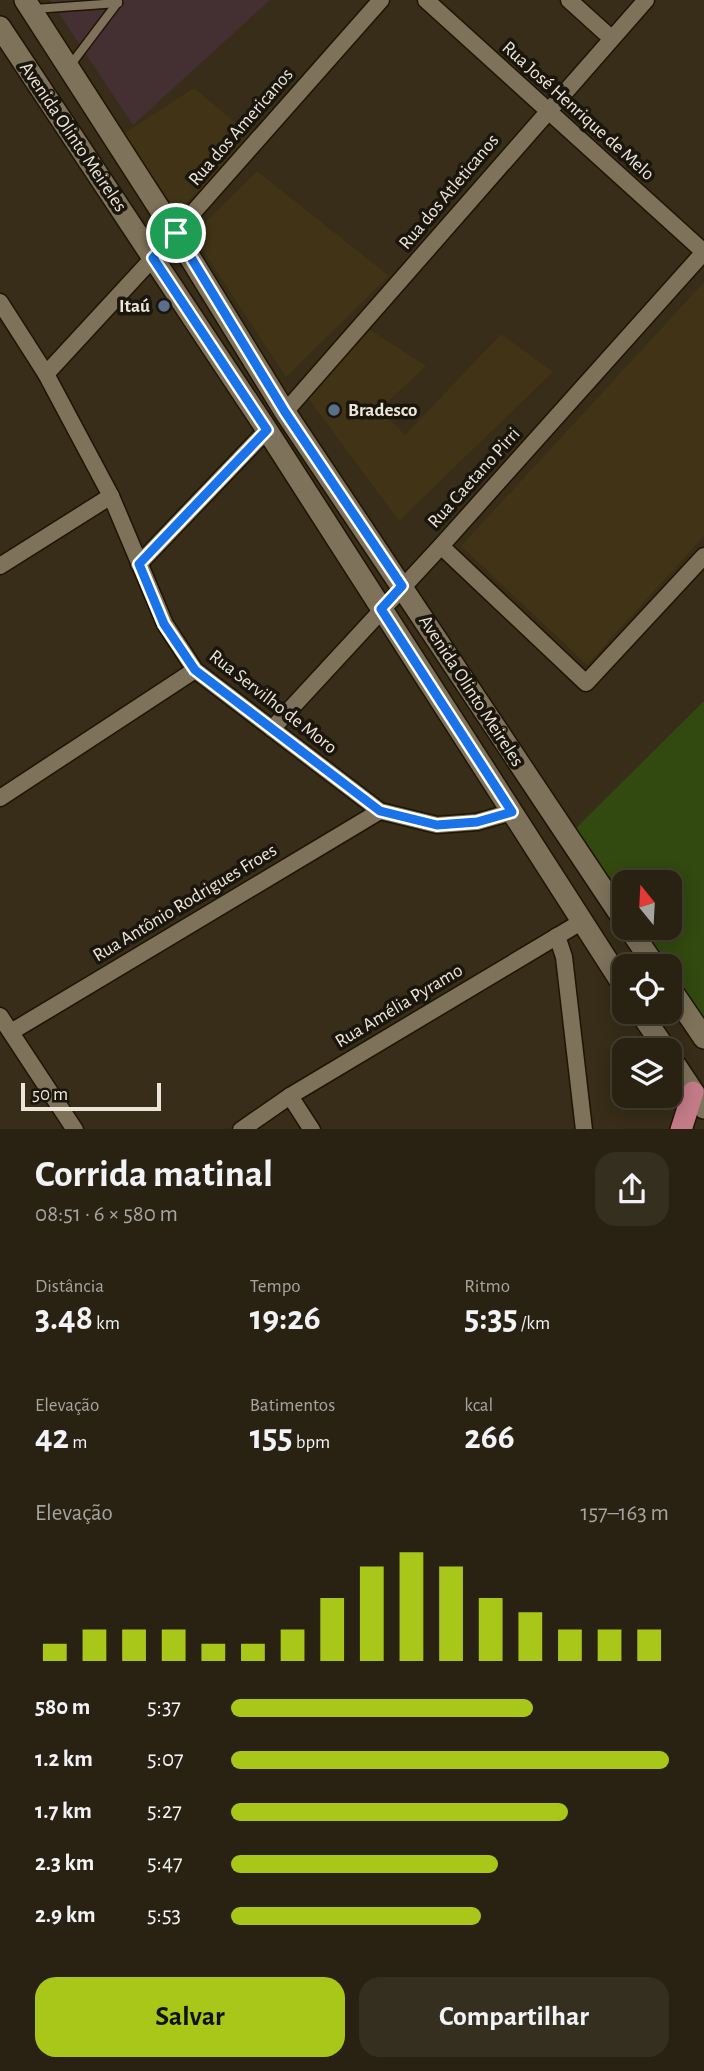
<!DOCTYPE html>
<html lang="pt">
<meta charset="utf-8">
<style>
body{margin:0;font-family:"Alegreya Sans",sans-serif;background:#352f20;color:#f1f3f6;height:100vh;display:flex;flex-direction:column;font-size:26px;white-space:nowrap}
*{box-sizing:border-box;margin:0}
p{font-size:23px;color:#a5a49f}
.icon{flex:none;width:38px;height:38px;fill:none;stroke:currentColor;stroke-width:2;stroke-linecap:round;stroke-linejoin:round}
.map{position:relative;height:1129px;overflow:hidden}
.side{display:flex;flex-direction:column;background:#292212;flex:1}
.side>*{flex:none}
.needle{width:46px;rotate:342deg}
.fabs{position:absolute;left:612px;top:870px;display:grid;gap:14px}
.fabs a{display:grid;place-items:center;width:70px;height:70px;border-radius:14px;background:#292212;box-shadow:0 4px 18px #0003,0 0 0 2px #453f32;font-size:35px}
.scale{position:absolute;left:21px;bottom:18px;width:140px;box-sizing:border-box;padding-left:7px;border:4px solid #ece5d8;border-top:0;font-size:19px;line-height:24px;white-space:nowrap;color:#ece5d8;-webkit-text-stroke:5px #1b160d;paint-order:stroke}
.pin{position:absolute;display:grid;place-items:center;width:60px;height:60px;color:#fff;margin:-30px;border:4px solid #fff;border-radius:50%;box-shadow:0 2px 7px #0007}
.round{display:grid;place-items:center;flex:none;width:74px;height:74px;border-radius:21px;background:#352f20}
.summary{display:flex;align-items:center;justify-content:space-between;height:119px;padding:0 35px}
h1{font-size:38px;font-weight:600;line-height:52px}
.metrics{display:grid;grid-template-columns:repeat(3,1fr);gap:10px;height:119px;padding:7px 35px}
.metrics div{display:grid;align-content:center}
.metrics b{font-size:35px;font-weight:600}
.metrics small{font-size:19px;font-weight:400}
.metrics p{font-size:19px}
.chart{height:196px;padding:14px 35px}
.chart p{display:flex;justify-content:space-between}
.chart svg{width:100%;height:126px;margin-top:7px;stroke:#a9c719;stroke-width:6}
.cta{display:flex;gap:14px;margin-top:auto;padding:14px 35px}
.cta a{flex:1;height:80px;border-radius:21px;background:#a9c719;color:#111;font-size:28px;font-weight:600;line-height:80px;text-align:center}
.cta a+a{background:#352f20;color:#f1f3f6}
ul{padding:0 35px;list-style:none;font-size:23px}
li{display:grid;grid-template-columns:112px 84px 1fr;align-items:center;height:52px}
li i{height:18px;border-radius:9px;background:#a9c719}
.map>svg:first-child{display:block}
.built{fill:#403316}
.industrial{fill:#443033}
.green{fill:#32490f}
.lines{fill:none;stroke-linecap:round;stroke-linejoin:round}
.lane-casing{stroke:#1f1502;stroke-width:11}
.street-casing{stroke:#1f1502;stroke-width:19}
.secondary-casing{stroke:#1f1502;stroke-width:24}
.primary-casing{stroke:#1f1502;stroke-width:24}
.lane{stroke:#7e725b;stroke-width:8}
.street{stroke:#7e725b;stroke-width:16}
.secondary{stroke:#7e725b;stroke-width:21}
.primary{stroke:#c37b88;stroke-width:21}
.route-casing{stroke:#fff;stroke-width:14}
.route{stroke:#1a73e8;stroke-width:9}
.service-dot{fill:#5c6f8a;stroke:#1b160d;stroke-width:2.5}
.labels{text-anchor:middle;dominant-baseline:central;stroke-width:7;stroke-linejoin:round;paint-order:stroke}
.street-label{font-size:19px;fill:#ece5d8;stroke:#1b160d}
.poi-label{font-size:19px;font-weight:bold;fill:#ece5d8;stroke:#1b160d;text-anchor:end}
</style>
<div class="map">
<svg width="704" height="1130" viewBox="0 0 704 1130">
<rect width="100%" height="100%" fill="#372d18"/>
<g class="built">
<path d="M194,88l60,50 -77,74 -54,-78z"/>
<path d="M257,171l132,105 -103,101 -93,-142z"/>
<path d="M704,282v254l-117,129 -126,-119z"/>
<path d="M370,330l56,36 -46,43 25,26 96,-101 52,38 -154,149 -91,-123z"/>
</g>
<path class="industrial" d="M50,0h220l-137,125z"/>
<path class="green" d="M704,701v318l-62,-91h28v-46h-45v20l-50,-73z"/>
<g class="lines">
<defs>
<g id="lane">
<path d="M34,9l84,-6"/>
<path d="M69,67l49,-65"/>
</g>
<g id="street">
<path d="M426,0l278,252"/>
<path d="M569,0l42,38"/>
<path d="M0,302l46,72 65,122 54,128 30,46 185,141 57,14 40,-3 35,-10"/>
<path d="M46,374l107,-116 228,-258"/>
<path d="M285,412l361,-412"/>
<path d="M441,546l145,137 118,-127"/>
<path d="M139,564l128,-134"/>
<path d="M0,566l111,-70"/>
<path d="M272,729l169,-183 263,-294"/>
<path d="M0,798l195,-128"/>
<path d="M557,936l7,21 20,173"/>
<path d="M0,1016l75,114"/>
<path d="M11,1032l369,-221"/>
<path d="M290,1096l22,34"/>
<path d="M241,1130l49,-34 291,-174"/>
</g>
<g id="secondary">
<path d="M25,0l150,233 110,179 340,510"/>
<path d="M0,27l267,403 358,558"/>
<path d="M629,928l26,38"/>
<path d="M670,988l34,50"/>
<path d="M640,1012l26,38"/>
<path d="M670,1057l34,51"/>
</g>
<path id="primary" d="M681,1130l12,-38"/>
</defs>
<use href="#lane" class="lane-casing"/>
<use href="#street" class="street-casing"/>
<use href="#secondary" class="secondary-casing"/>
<use href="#primary" class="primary-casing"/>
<use href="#lane" class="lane"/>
<use href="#street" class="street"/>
<use href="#secondary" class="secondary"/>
<use href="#primary" class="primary"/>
</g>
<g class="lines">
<defs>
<path id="route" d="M176,233l109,179 117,174 -21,23 131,203 -35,10 -40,3 -57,-14 -185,-141 -31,-46 -25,-60 128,-134 -114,-172z"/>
</defs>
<use href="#route" class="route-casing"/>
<use href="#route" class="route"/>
</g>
<g class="service-dot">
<circle cx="164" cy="306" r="7"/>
<circle cx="334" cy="410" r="7"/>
</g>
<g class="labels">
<g class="street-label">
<text transform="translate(578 111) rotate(42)">Rua José Henrique de Melo</text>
<text transform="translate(241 127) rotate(-49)">Rua dos Americanos</text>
<text transform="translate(73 137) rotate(56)">Avenida Olinto Meireles</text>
<text transform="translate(449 192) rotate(-50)">Rua dos Atleticanos</text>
<text transform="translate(474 478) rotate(-48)">Rua Caetano Pirri</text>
<text transform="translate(471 691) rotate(57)">Avenida Olinto Meireles</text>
<text transform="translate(273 702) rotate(38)">Rua Servilho de Moro</text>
<text transform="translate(185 903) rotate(-31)">Rua Antônio Rodrigues Froes</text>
<text transform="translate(399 1006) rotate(-31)">Rua Amélia Pyramo</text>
</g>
<g class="poi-label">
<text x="150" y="306">Itaú</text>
<text x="348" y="410" text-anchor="start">Bradesco</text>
</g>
</g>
</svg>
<div class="fabs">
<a><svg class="needle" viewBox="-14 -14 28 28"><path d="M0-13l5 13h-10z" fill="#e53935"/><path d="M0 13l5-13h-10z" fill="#a5a49f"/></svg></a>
<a><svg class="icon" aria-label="locate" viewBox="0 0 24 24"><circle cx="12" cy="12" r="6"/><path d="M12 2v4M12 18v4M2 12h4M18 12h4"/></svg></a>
<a><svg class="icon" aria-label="layers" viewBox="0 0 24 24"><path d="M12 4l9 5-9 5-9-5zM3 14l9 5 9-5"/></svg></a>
</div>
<div class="scale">50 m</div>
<div class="pin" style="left:176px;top:233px;background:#1e9e55"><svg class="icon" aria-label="arrive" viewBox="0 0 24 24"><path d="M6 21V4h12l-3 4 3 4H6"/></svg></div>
</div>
<section class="side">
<div class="summary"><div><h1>Corrida matinal</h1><p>08:51 · 6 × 580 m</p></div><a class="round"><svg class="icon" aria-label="share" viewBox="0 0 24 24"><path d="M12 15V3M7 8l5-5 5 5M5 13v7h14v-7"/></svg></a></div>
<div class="metrics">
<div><p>Distância</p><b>3.48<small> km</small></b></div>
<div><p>Tempo</p><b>19:26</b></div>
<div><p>Ritmo</p><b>5:35<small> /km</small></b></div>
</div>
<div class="metrics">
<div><p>Elevação</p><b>42<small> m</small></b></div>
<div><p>Batimentos</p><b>155<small> bpm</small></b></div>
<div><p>kcal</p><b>266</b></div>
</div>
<div class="chart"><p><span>Elevação</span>157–163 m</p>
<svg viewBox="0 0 160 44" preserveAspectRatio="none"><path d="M5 44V38M15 44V33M25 44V33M35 44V33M45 44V38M55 44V38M65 44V33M75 44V22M85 44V11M95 44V6M105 44V11M115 44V22M125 44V27M135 44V33M145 44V33M155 44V33"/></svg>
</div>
<ul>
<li><b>580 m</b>5:37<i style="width:69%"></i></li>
<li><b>1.2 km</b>5:07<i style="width:100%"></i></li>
<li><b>1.7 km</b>5:27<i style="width:77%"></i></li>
<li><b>2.3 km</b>5:47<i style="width:61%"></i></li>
<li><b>2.9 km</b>5:53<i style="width:57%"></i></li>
</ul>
<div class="cta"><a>Salvar</a><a>Compartilhar</a></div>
</section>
